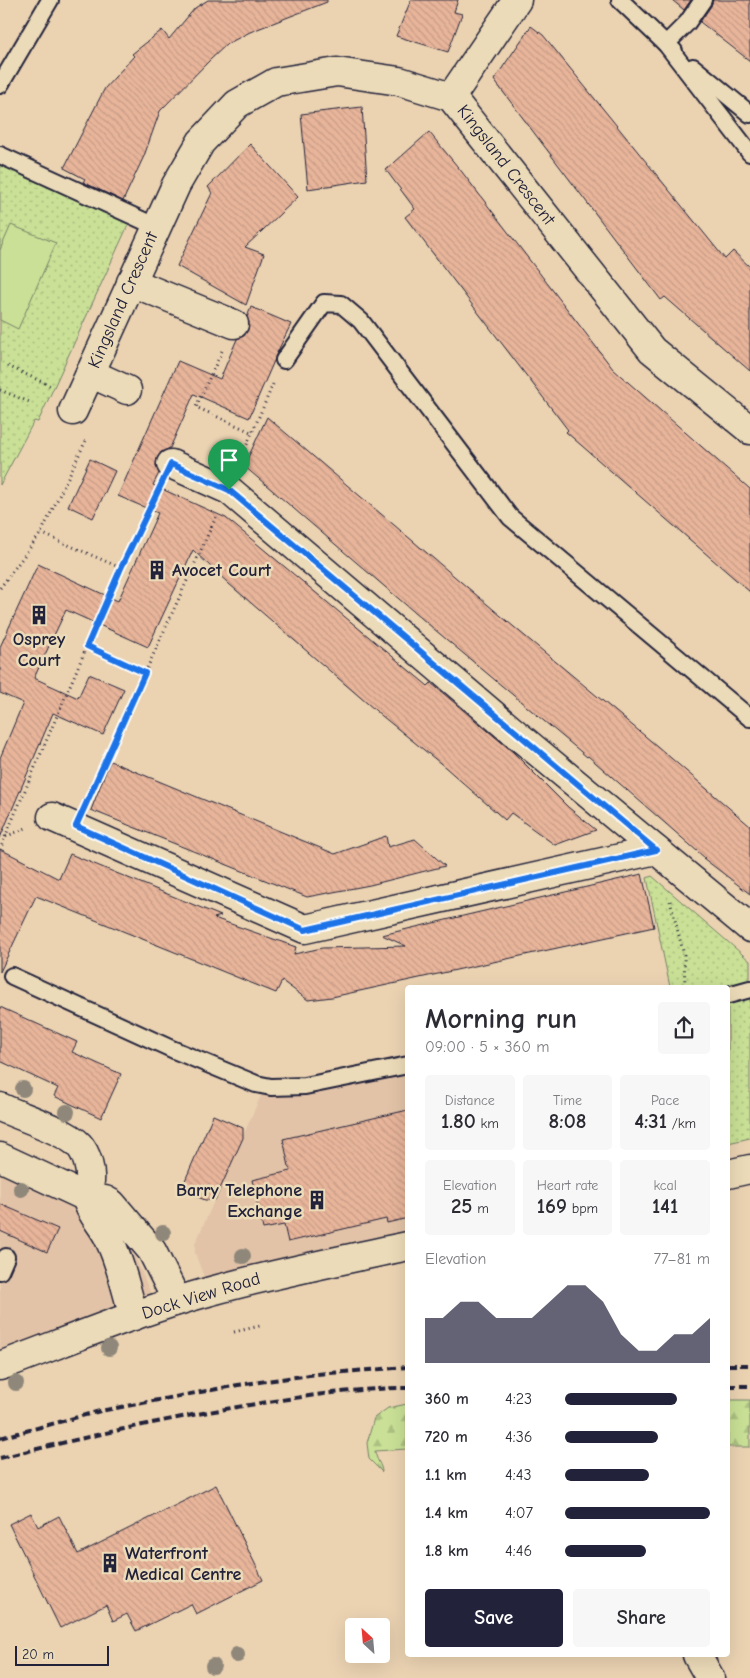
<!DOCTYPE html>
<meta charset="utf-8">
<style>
body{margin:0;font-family:"Comic Neue",sans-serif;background:#f7f7f7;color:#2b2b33;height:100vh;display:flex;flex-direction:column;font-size:19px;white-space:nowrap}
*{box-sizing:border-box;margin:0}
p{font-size:16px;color:#7c7c81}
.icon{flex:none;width:28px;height:28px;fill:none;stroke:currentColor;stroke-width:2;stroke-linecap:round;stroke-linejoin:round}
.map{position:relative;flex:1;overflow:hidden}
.side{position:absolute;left:405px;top:985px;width:325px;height:672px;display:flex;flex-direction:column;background:#fff;border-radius:5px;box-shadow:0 5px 20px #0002}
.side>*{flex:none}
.needle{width:32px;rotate:334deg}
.tools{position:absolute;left:345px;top:1618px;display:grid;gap:10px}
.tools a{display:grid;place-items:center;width:45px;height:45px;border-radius:5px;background:#fff;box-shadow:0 5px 20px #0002;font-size:25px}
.scale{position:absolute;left:15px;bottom:12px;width:94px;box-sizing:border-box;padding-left:5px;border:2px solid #22223b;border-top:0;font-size:14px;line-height:18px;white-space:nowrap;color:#22223b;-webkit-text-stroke:4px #ecdbb8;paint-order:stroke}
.pin{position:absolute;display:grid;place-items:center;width:42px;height:42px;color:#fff;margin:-51px -21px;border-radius:50% 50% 50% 0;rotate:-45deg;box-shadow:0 0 5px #0007}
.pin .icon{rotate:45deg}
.round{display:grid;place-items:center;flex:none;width:52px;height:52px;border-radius:5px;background:#f7f7f7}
.summary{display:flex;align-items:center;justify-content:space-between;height:85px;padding:0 20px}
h1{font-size:28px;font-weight:700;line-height:38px}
.stats{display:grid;grid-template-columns:repeat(3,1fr);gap:8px;height:85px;padding:5px 20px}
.stats div{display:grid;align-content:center;border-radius:5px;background:#f7f7f7;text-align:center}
.stats b{font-size:21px;font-weight:700}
.stats small{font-size:14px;font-weight:400}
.stats p{font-size:14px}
.chart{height:140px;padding:10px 20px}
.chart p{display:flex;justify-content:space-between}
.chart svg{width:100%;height:90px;margin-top:5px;fill:#22223b;opacity:.7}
.action{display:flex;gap:10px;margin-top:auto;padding:10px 20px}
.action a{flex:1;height:58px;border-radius:5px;background:#22223b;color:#fff;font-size:20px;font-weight:700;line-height:58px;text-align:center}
.action a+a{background:#f7f7f7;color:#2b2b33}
ul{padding:0 20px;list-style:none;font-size:16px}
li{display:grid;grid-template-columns:80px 60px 1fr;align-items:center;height:38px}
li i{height:12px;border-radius:6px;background:#22223b}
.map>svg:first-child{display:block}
.built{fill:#e2c3a7}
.grass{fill:url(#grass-dots);stroke:#768168}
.forest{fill:url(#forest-firs);stroke:#768168}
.pitch{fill:#c9e096;stroke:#768168}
.building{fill:url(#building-back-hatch);stroke:#22223b}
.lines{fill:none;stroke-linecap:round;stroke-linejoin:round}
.lane-casing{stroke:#22223b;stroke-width:20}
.street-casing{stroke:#22223b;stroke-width:31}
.path{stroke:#22223b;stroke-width:3;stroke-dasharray:1 4;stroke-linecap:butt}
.lane{stroke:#ecdbb8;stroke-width:16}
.street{stroke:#ecdbb8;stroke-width:28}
.rail{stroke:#22223b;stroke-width:4;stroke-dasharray:8 4;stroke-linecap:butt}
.tree{fill:#8f877a}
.route-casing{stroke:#fff;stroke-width:10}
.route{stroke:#1a73e8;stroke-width:6}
.labels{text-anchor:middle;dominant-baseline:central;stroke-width:5;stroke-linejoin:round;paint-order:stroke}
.street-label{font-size:18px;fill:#22223b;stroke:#ecdbb8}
.poi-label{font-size:18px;font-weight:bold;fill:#22223b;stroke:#ecdbb8;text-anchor:start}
</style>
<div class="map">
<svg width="750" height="1678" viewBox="0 0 750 1678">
<defs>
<pattern id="grass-dots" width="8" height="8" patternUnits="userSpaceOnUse" patternTransform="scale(1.25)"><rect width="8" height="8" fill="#c9e096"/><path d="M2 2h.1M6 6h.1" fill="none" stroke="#acc082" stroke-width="1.8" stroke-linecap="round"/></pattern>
<pattern id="forest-firs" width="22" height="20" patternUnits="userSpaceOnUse" patternTransform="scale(1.25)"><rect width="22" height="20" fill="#c9e096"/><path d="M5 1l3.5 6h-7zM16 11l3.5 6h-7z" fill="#acc082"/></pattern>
<pattern id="building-back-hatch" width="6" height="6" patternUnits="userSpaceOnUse" patternTransform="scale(1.25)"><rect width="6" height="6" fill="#e8b59a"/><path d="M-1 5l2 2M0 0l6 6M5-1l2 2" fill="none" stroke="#c79b86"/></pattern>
</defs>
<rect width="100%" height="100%" fill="#ebd3b2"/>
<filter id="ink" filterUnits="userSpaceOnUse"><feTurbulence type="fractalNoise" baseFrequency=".02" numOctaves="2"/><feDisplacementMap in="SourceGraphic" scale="10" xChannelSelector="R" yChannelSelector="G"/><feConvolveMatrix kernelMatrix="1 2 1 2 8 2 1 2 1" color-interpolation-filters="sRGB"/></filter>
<g filter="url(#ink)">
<g class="built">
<path d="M407,1073v173l-198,45 -14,-38v-9l67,-151 31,3z"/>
<path d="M0,1157l126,84 11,20 20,47 -157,58z"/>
</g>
<g class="grass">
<path d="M0,163l130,58 -92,201 -4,-1 -34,64z"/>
<path d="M652,876l98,85v177l-22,5v-155l-58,-1 -23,-109z"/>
</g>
<g class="forest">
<rect x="728" y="1400" width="22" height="47"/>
<path d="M407,1404v45l-32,2c1,9 7,14 7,21l-13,-13 -2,-16 7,-25 14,-10z"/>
</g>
<path class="pitch" d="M11,225l45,18 -38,86 -18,-9v-70z"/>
<g class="building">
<path d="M208,0h119v2l-77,30 -23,12 -18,17 -49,50 -16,45 -21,45 -40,-19 2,-3 -21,-11 41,-80 29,-32 -2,-2 30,-24 7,9 26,-31z"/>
<path d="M411,0h47l-4,12 8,2 -14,38 -52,-16z"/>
<path d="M672,0h19l-7,10z"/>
<path d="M713,0h37v61l-50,-39 11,-16z"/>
<path d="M531,26l12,9 182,224 8,-8 17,16v104l-85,-74 -4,3 -167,-220z"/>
<path d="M362,107l5,73 -59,9 -7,-75z"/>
<path d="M429,132l33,40 151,197 137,120v103l-184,-160 2,-2 -163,-213 10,-8 -29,-39z"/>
<path d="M250,144l48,53 -53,50 19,7 -18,51 -69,-39 35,-73 -4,-6z"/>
<path d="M251,307l40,17 -15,31 -2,6 -25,57 -55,-24 -24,54 -9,4 -4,6 -1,8 3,7 -6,12 73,33 202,168 3,-3 82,69 55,55 28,23 -41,15 -44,-32 -6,7 -60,-53 -63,-51 -153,-132 -36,-34 -45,97 -82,-37 -32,68 44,20 11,-24 35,15 -21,46 -50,-22 -53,125v-80l23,-55 -23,-10v-46l38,-83 80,37 40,-88 -40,-17 60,-135 42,18 17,-40 7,-3 4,-6 1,-8 -2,-5z"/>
<path d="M267,417l247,210 143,119 93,80v68l-47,-36h2l-117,-102 -1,1 -153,-128 -190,-163z"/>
<path d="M90,459l25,12 -22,47 -25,-12z"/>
<path d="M110,761l225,93 51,-18 2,11 27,-8 30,27 -75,19 -63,12 -216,-87z"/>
<path d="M0,849l59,30 11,-25 151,62 -7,2 82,29 -2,7 28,-6 84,-2 -24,-11 260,-61 12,53 -322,70 -24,3 -26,-19 -6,12 -240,-97 -36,76z"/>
<path d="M0,1007l77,35 -5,10 49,22 -20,44 -47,-22 4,-8 -58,-27z"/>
<path d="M408,1110v108l-21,5 -1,-4 -98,23 -4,-17 -21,4 -11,-49 38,-9 -7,-32z"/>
<path d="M213,1115l30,13v10l-28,62h-10l-24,-10z"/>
<path d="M0,1204l58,25 -11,23 -47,-21z"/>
<path d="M216,1485l47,95 -67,34 -5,-10 -55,27 -9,-17 -14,7 -7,-16 -46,23 -51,-104 22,-11 7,14 21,-11 19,38z"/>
</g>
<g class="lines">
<defs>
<g id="lane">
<path d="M620,0l46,44 84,109"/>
<path d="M674,51l-8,-7 21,-21 16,-23"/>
<path d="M693,67l57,47"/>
<path d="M0,85l50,-85"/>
<path d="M0,155l157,72"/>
<path d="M284,360l40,-57 17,1 20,17 149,196 240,201"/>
<path d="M12,976l162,74 82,34 15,3 34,-1 103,-21"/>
<path d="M728,995l22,-6"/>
<path d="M0,1271l6,-14"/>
</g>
<g id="street">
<path d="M451,97l66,-97"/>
<path d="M131,282l103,42"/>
<path d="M90,373l37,17"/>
<path d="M73,411l103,-226 25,-43 36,-38 39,-22 61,-10 62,9 52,16 201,253 98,80"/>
<path d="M171,464l58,26 281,239 240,199"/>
<path d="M52,817l253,112 351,-79"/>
<path d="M0,1107c19,9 66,24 79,38 8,9 12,25 11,36 -1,7 -5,12 -3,19 4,15 16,25 22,39 12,24 17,52 25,77"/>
<path d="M0,1157l86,40 19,3 7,4 40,47 25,50"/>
<path d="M728,1174l22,-5"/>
<path d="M0,1366c70,-26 139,-55 211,-75 65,-18 131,-31 197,-45"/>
<path d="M697,1655l13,23"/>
</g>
</defs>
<use href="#lane" class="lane-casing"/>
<use href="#street" class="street-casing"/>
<g class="path">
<path d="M222,351l-26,56 55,25"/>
<path d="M8,366l45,21"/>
<path d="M0,390l32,13"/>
<path d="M239,463l35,-81"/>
<path d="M41,533l80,35"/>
<path d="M0,588l41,-55 46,-95"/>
<path d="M145,673l-58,-27 34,-78 38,-78"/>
<path d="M87,800l129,-283"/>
<path d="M5,837l82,-191"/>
<path d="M0,850l5,-13 21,-9"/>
<path d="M670,901l14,54 1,33"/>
<path d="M234,1332l26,-6"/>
</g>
<use href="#lane" class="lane"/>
<use href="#street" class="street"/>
<g class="rail">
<path d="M728,1365h22"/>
<path d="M728,1386h22"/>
<path d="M0,1438l100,-27 138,-26 79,-11 91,-7"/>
<path d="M0,1458c89,-22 177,-42 268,-56 46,-7 93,-14 140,-14"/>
</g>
</g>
<g class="tree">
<circle cx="23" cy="1089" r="8"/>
<circle cx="67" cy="1112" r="8"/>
<circle cx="21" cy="1189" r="8"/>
<circle cx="163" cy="1233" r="8"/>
<circle cx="243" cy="1256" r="8"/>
<circle cx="109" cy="1348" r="8"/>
<circle cx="16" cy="1383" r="8"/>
<circle cx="237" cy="1655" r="8"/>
<circle cx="213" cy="1666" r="8"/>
</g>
</g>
<g class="lines" filter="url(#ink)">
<defs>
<path id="route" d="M171,464l58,26 427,360 -351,80 -229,-104 69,-153 -58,-27 34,-78z"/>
</defs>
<use href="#route" class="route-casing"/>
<use href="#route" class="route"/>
</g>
<defs>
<symbol id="building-bare" viewBox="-9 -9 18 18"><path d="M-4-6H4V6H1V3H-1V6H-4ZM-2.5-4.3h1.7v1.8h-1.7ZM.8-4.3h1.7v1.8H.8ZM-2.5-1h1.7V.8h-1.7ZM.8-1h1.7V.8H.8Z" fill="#22223b" stroke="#ecdbb8" stroke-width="2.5" paint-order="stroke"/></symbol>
</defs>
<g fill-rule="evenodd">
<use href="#building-bare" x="143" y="556" width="28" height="28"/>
<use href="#building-bare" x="25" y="601" width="28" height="28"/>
<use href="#building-bare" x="303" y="1186" width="28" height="28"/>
<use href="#building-bare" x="96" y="1549" width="28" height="28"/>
</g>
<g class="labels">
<g class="street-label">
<text transform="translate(506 165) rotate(52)">Kingsland Crescent</text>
<text transform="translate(123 300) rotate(-66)">Kingsland Crescent</text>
<text transform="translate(201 1296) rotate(-17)">Dock View Road</text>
</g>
<g class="poi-label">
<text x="172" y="570">Avocet Court</text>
<text x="39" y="639" text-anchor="middle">Osprey<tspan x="39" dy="21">Court</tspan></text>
<text x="302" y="1190" text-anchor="end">Barry Telephone<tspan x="302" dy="21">Exchange</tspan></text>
<text x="125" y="1553">Waterfront<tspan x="125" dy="21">Medical Centre</tspan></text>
</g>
</g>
</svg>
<div class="tools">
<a><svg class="needle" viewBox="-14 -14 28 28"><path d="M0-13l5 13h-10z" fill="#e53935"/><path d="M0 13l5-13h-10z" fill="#7c7c81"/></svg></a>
</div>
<div class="scale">20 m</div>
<div class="pin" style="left:229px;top:490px;background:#1e9e55"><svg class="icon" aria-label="arrive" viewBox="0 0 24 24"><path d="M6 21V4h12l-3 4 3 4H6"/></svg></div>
<section class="side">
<div class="summary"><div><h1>Morning run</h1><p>09:00 · 5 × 360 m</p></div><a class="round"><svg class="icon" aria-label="share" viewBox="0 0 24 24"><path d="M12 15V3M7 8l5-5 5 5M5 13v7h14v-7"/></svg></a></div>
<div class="stats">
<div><p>Distance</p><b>1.80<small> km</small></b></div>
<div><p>Time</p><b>8:08</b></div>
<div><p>Pace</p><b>4:31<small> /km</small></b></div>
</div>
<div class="stats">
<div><p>Elevation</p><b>25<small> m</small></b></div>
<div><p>Heart rate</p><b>169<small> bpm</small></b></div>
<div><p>kcal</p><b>141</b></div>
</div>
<div class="chart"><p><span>Elevation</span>77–81 m</p>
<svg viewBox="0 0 160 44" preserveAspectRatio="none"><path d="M0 44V22L10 22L20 14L30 14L40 22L50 22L60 22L70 14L80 6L90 6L100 14L110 30L120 38L130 38L140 30L150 30L160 22V44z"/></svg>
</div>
<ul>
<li><b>360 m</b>4:23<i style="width:77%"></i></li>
<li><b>720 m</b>4:36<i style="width:64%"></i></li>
<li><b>1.1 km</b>4:43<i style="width:58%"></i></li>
<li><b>1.4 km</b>4:07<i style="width:100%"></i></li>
<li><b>1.8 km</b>4:46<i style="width:56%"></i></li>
</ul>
<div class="action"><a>Save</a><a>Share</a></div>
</section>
</div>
